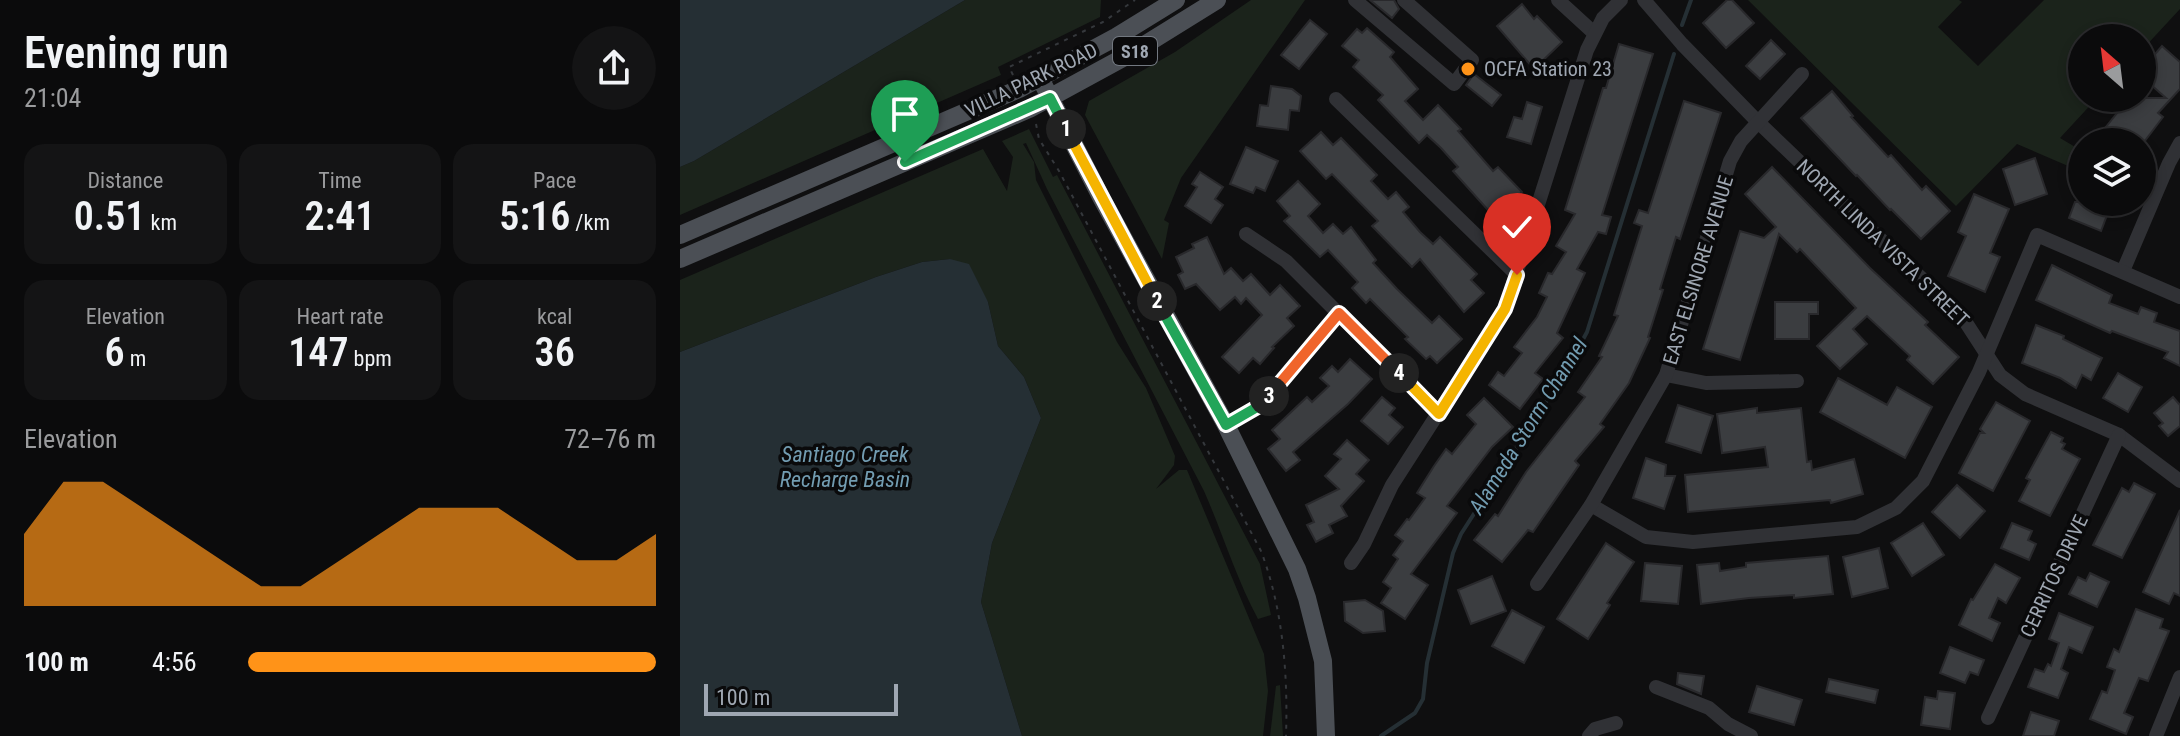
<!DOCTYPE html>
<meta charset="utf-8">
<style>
body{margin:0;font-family:"Roboto Condensed",sans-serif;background:#141415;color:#f1f3f6;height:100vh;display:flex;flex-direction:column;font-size:30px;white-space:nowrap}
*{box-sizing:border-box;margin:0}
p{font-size:26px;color:#9a9b9d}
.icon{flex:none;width:44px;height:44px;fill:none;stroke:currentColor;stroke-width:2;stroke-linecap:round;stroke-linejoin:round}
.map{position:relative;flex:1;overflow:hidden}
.sheet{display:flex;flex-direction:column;background:#0b0b0c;width:680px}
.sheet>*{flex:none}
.needle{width:52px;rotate:332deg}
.controls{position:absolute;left:1388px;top:24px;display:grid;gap:16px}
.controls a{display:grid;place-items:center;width:88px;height:88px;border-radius:50%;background:#0b0b0c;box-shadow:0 4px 12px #0003,0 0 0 2px #2b2b2d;font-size:40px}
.scale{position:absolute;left:24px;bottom:20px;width:194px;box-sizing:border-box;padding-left:8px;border:4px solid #9fa7b2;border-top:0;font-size:22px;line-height:28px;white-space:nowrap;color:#9fa7b2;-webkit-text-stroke:6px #0a0a0b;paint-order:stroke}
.pin{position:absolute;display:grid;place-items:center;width:68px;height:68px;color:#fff;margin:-82px -34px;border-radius:50% 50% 50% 0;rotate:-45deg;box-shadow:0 0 8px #0007}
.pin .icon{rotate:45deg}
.km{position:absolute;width:40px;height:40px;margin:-20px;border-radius:50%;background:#222;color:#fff;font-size:22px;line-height:40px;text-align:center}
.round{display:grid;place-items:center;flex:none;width:84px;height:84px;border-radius:42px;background:#141415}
.head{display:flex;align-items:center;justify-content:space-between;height:136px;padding:0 24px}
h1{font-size:44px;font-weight:600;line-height:60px}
.figures{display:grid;grid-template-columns:repeat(3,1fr);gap:12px;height:136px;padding:8px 24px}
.figures div{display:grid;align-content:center;border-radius:20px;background:#141415;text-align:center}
.figures b{font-size:40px;font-weight:600}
.figures small{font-size:22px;font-weight:400}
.figures p{font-size:22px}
.chart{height:224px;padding:16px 24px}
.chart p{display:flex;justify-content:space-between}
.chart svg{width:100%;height:144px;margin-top:8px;fill:#ff9318;opacity:.7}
ul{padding:0 24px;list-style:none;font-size:26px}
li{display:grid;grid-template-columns:128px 96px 1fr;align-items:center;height:60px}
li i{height:20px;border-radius:10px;background:#ff9318}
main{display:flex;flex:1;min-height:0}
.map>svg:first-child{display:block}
.green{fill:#1b231b}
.water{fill:#252f34}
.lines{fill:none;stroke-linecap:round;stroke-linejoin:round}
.stream{stroke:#252f34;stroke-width:4}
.building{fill:#3b3d40;stroke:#29292c;stroke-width:2}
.path{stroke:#35383c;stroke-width:2;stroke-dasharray:4 6;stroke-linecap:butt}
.minor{stroke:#303135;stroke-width:14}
.major{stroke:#4b4f55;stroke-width:18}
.split-1-casing{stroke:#fff;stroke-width:16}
.split-2-casing{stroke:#fff;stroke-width:16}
.split-3-casing{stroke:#fff;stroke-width:16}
.split-4-casing{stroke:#fff;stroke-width:16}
.split-5-casing{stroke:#fff;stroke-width:16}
.split-1{stroke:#22a559;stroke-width:10}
.split-2{stroke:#f5b400;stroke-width:10}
.split-3{stroke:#22a559;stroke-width:10}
.split-4{stroke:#f0652b;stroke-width:10}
.split-5{stroke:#f5b400;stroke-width:10}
.poi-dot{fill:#ff9318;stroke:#0a0a0b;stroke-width:3}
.labels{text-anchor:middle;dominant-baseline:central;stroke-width:7;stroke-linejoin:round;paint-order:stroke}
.shield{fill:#0a0a0b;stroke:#727880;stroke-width:2}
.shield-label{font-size:18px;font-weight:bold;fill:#9fa7b2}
.poi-label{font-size:20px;fill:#9fa7b2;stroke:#0a0a0b;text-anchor:start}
.street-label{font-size:20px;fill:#9fa7b2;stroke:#0a0a0b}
.water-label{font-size:22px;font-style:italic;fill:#729cb1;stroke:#0a0a0b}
</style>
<main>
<section class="sheet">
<div class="head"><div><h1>Evening run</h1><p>21:04</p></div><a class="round"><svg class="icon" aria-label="share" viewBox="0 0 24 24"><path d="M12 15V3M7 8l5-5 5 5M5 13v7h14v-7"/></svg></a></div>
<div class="figures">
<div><p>Distance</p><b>0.51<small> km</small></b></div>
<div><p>Time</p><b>2:41</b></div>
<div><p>Pace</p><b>5:16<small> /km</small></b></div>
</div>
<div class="figures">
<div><p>Elevation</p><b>6<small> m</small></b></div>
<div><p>Heart rate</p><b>147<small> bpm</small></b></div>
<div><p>kcal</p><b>36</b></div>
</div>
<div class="chart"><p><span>Elevation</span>72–76 m</p>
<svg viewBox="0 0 160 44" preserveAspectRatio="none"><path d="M0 44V22L10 6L20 6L30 14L40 22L50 30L60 38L70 38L80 30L90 22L100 14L110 14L120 14L130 22L140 30L150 30L160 22V44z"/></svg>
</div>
<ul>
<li><b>100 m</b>4:56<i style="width:100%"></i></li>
</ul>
</section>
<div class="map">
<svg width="1500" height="736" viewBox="0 0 1500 736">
<rect width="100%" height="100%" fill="#0f0f10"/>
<g class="green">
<path d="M285,0h136l-1,17 -102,50 3,8 -321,140v-48l14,-6z"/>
<path d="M571,0h54l-124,178 -17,42 5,3 -7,36 -77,-144 4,-14 86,-49z"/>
<path d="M1068,0h211l3,2 -24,25 40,39 66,-66h136v9l-38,41v-12h-60v60h15l-37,40 22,13v21l-65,-28 -61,62z"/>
<path d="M349,129l24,48 4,-2 203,389 11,51 -13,4c-22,-41 -35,-85 -54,-128l-157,-302 -21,-46 -3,1 11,18 2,18 81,162 29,46 29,68 -1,9 -18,24 23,-19h8l77,184 4,37 -5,45h-241l-41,-134 11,-59 49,-125 -17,-41 -26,-31 -10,-44 -38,-43 -28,3 -46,15 -196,75v-72l303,-131 24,42 6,-34 -11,-16z"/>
<path d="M600,685l3,51h-13l6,-50z"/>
</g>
<g class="water">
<path d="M0,0h285l-271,161 -14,6z"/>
<path d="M270,259l19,5 19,38 10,44 26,31 17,41 -49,125 -11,59 41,134h-342v-384l196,-75 46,-15z"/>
</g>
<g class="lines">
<g class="stream">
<path d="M1002,25l9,-25"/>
<path d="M701,736l34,-23 8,-14 4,-36 26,-110 8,-19 106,-165 20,-37 87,-278"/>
</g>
</g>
<g class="building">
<path d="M690,0h24l5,9 -7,9z"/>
<path d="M1047,0h5l22,23 -28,25 -23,-25z"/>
<path d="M842,4l12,15 3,-3 25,26 -28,27 -37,-43z"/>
<path d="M630,20l17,14 -28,35 -18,-14z"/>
<path d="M687,28l27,24 -4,5 28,32 -13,12 18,19 15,-15 23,24 -3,2 35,40 5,-4 24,25 -21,20 -7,-8 -6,6 -35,-39 5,-4 -17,-19 -14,-13 -8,8 -41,-43 5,-5 -30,-28 6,-7 -17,-14 15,-17 5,4z"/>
<path d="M1091,40l14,14 -25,25 -14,-13z"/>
<path d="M939,44l34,10 -51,161 9,2 -5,17 -8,-2 -21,37 8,4 -28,60 6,5 -28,35 8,6 -23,30 -31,-24 9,-13 6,4 18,-23 -8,-6 23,-30 10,-20 -8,-4 9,-20 4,1 14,-22 -10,-6 19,-32 -10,-4 38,-122h3z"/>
<path d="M1482,46l18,16v27l-22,24 5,4 -19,25h-50l35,-44h37l-24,-21v-8z"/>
<path d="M794,74l27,21 -9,11 -26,-21z"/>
<path d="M591,86l21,3 9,7 -2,15 -9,-1 -2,20 -31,-4 3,-21 8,1z"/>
<path d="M1152,91l21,25 -2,1 37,40 3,-2 31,35 4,-4 24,25 -29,28 -30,-30 -1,1 -33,-35 -1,1 -55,-58z"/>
<path d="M1004,101l37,12 -41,126 -4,-2 -16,52 3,1 -15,47 2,1 -21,45 -29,41 4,3 -29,34 4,4 -46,67 -5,-2 -26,32 -28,-22 21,-26 3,2 28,-44 59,-75 -7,-5 24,-35 -3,-1 19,-40 -4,-1 28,-89 -8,-3 5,-13 9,3z"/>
<path d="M847,102l15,5 -11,37 -24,-7 7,-20 8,2z"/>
<path d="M641,132l12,13 8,-7 36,37 -6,6 17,18 8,-7 13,15 -6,5 17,20 13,12 7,-7 37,37 -6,6 13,13 -20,19 -44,-53 -8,8 -40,-41 6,-5 -46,-47 -6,5 -26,-28z"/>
<path d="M566,147l32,14 -13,30 -9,-4 -3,6 -23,-9z"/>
<path d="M1355,158l12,36 -32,11 -12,-36z"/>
<path d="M1092,167l98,101 58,54 -3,3 34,32 -26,27 -26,-24 3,-4 -43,-40 -14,13 14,15 -27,25 -23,-23 39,-38 -56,-59 -3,3 -18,-18 -39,126 -37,-11 37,-118 24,7 12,-11 -31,-33z"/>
<path d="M520,172l23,15 -8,12 8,6 -12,18 -26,-17 12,-19 -5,-3z"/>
<path d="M618,181l22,23 -12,12 15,17 10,-9 10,10 8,-7 25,33 -3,3 24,26 35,34 7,-7 23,23 -25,24 -7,-7 -4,3 -21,-20 3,-2 -38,-38 -4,4 -14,-15 6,-6 -30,-32 -8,7 -36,-36 6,-5 -13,-15z"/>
<path d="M1294,194l35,15 -19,44 10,4 -15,35 -37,-16 18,-40 -8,-4z"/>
<path d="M1395,202h37l-11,29 -32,-13z"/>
<path d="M527,237l17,37 7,-6 12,13 8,-7 19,21 10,-10 20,21 -13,12 7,8 -22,21 2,1 -14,16 -7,-6 -14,15 -17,-16 40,-42 -16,-17 -5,6 -6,-7 -15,13 -24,-26 -11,5 -7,-14 5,-3 -7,-15 18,-9 -2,-4z"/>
<path d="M1372,265l60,30 -3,8 29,11 3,-7 16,6 -3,9 26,9v35l-16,-8 4,-6 -56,-21 -2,2 -74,-33z"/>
<path d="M1095,302h43v12h-9v25h-34z"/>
<path d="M1356,325l28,11 -1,3 39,19 -11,22 -9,-5 -6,13 -16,-10 -38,-15z"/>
<path d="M670,359l22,20 -24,25 -55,48 7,8 -14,11 -18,-22 12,-10 -8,-9 35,-33 5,5 17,-16 -9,-8 12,-12 6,6z"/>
<path d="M1438,373l24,14 -14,25 -25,-14z"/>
<path d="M1158,378l49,27 10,-18 35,20 -27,51 -85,-46z"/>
<path d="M702,397l13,11 -6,7 14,12 -15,17 -27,-23z"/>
<path d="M1493,397l7,8v21l-12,10 -9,-10 4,-3 -9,-10z"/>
<path d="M804,398l29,29 -21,20 -45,59 10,7 -46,61 17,11 -23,34 -24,-16 10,-15 -8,-6 15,-23 -5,-4 10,-14 -8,-6 12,-16 2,1 16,-22 -8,-5 17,-27 12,-17 6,5 24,-30 -9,-9z"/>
<path d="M1316,402l34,19 -37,70 -34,-18 21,-40h4l-4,-4z"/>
<path d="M998,405l35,11 -12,37 -35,-11z"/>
<path d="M1077,408v5l44,-5 6,54 4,-1 1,9 42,-11 9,35 -32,9 -1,-3 -142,12 -3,-37 83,-8 -3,-20 -43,6 -5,-39z"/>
<path d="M1371,432l12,6 -2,4 4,2 -3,5 18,10 -30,57 -31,-15 11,-21 -4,-2z"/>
<path d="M667,440l22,20 -13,14 8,7 -23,25 6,10 -18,9 4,8 -17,9 -9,-17 7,-3 -8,-17 33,-16 -14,-13 16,-17 -7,-5z"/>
<path d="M966,458l20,7 -1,11h10l-11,33 -31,-11z"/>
<path d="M1454,483l21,11 -33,64 -29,-13 29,-57 7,4z"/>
<path d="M1277,485l28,26 -25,27 -28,-26z"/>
<path d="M1500,510v86l-6,-3 -5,11 -26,-12z"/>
<path d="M1243,523l21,32 -32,21 -21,-33z"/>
<path d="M1332,523l20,8 -4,9 8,4 -7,16 -28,-12z"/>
<path d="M926,543l28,19 -27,41 3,2 -22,34 -31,-20z"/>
<path d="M1199,548l9,40 -36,9 -9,-40z"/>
<path d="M1148,556l5,38 -39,4v-3l-45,3 -48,6 -4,-39 22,-2 1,8 26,-4v-4z"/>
<path d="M965,563l37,3 -4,38 -37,-3z"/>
<path d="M1315,564l25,14 -14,25 -8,-5 -9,20 11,5 -8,18 -33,-16 12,-26 2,1z"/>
<path d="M1410,573l19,9 -12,25 -28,-13 9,-17 8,4z"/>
<path d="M812,576l14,35 -35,13 -13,-34z"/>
<path d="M685,600l18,11 2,20 -22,2 -18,-12 -1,-19z"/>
<path d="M1456,609l27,10 -3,9 9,3 -21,50 -9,-3 -15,35 9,4 -7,17 -36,-15 12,-28 5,2 8,-23 -8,-3 7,-18 5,3z"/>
<path d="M832,610l32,17 -20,36 -32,-17z"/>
<path d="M1379,613l34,14 -11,26 -13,-6 -8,22 7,4 -10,25 -30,-11 7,-18 9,3 4,-8 3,2 8,-23 -10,-4z"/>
<path d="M1270,647l34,13 -6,15 -8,-3 -5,11 -25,-10z"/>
<path d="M998,673l26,3 -3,18 -24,-10z"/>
<path d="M1149,679l49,11 -3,13 -49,-11z"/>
<path d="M1077,686l45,14 -8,25 -45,-13z"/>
<path d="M1258,691l17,2 -5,36 -29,-4 4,-28 12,2z"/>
<path d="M1351,712l28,9 -5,15h-31z"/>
</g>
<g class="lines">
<g class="path">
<path d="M333,75l-4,-8 94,-45 32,-22"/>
<path d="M356,124l3,15 20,32 202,380c22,58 27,123 25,185"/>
</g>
<g class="minor">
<path d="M675,0l99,84 18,-24 -68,-60"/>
<path d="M878,0l36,33"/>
<path d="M964,0l38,44 75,77 206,197 37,57 25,19 94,41 61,46"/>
<path d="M656,99l181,176"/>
<path d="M566,234l40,27 153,153"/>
<path d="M1443,271l46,-108 11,-20"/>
<path d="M986,375l40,8 91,-2"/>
<path d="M546,425l33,-19 12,-12 68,-81"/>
<path d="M911,505l55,32 47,5 164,-15 39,-19 27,-27 56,-109 58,-137 143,62"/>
<path d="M671,563l13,-19 28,-59 113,-176 82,-259 16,-32 18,-18"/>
<path d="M857,584l54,-79 75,-130 64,-214 11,-20 61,-67"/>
<path d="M976,687l53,21 19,16 23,12"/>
<path d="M1308,718l131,-283"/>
<path d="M909,736l6,-7 21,-6"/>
<path d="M1476,736l24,-59"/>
</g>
<g class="major">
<path d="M360,78l62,121 124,226 71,144 10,29 16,63 3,75"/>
<path d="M0,235l339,-146 97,-52 60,-37"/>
<path d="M0,259l349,-150 101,-55 87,-54"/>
</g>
</g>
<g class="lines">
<defs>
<path id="split-1" d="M225,162l145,-64 16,31"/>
<path id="split-2" d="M386,129l91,172"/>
<path id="split-3" d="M477,301l69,124 33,-19 10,-10"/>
<path id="split-4" d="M589,396l70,-83 60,60"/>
<path id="split-5" d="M719,373l40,41 66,-105 12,-34"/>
</defs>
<use href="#split-1" class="split-1-casing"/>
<use href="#split-2" class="split-2-casing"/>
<use href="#split-3" class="split-3-casing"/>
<use href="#split-4" class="split-4-casing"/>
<use href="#split-5" class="split-5-casing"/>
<use href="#split-1" class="split-1"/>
<use href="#split-2" class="split-2"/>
<use href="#split-3" class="split-3"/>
<use href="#split-4" class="split-4"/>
<use href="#split-5" class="split-5"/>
</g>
<circle class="poi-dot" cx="788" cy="69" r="8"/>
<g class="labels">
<rect class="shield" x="433" y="37" width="44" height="28" rx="6"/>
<g class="shield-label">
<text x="455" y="51">S18</text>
</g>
<g class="poi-label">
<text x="804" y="69">OCFA Station 23</text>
</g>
<g class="street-label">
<text transform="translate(351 80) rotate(-26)">VILLA PARK ROAD</text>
<text transform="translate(1203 243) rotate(44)">NORTH LINDA VISTA STREET</text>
<text transform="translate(1018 270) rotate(-73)">EAST ELSINORE AVENUE</text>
<text transform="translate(1374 576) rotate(-65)">CERRITOS DRIVE</text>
</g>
<g class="water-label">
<text transform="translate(848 426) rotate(-58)">Alameda Storm Channel</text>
<text x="165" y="454">Santiago Creek<tspan x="165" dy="25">Recharge Basin</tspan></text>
</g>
</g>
</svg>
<div class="controls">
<a><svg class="needle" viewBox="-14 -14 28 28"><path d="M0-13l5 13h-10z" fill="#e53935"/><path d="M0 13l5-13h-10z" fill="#9a9b9d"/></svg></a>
<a><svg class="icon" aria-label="layers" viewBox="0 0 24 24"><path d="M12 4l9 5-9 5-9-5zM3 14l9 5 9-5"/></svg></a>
</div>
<div class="scale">100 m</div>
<div class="pin" style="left:225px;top:162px;background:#1e9e55"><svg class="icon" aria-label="arrive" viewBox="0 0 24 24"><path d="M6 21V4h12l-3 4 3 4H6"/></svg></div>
<div class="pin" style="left:837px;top:275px;background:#d93025"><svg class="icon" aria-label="check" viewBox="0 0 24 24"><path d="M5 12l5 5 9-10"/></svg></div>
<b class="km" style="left:386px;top:129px">1</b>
<b class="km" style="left:477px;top:301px">2</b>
<b class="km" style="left:589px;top:396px">3</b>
<b class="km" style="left:719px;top:373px">4</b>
</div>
</main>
